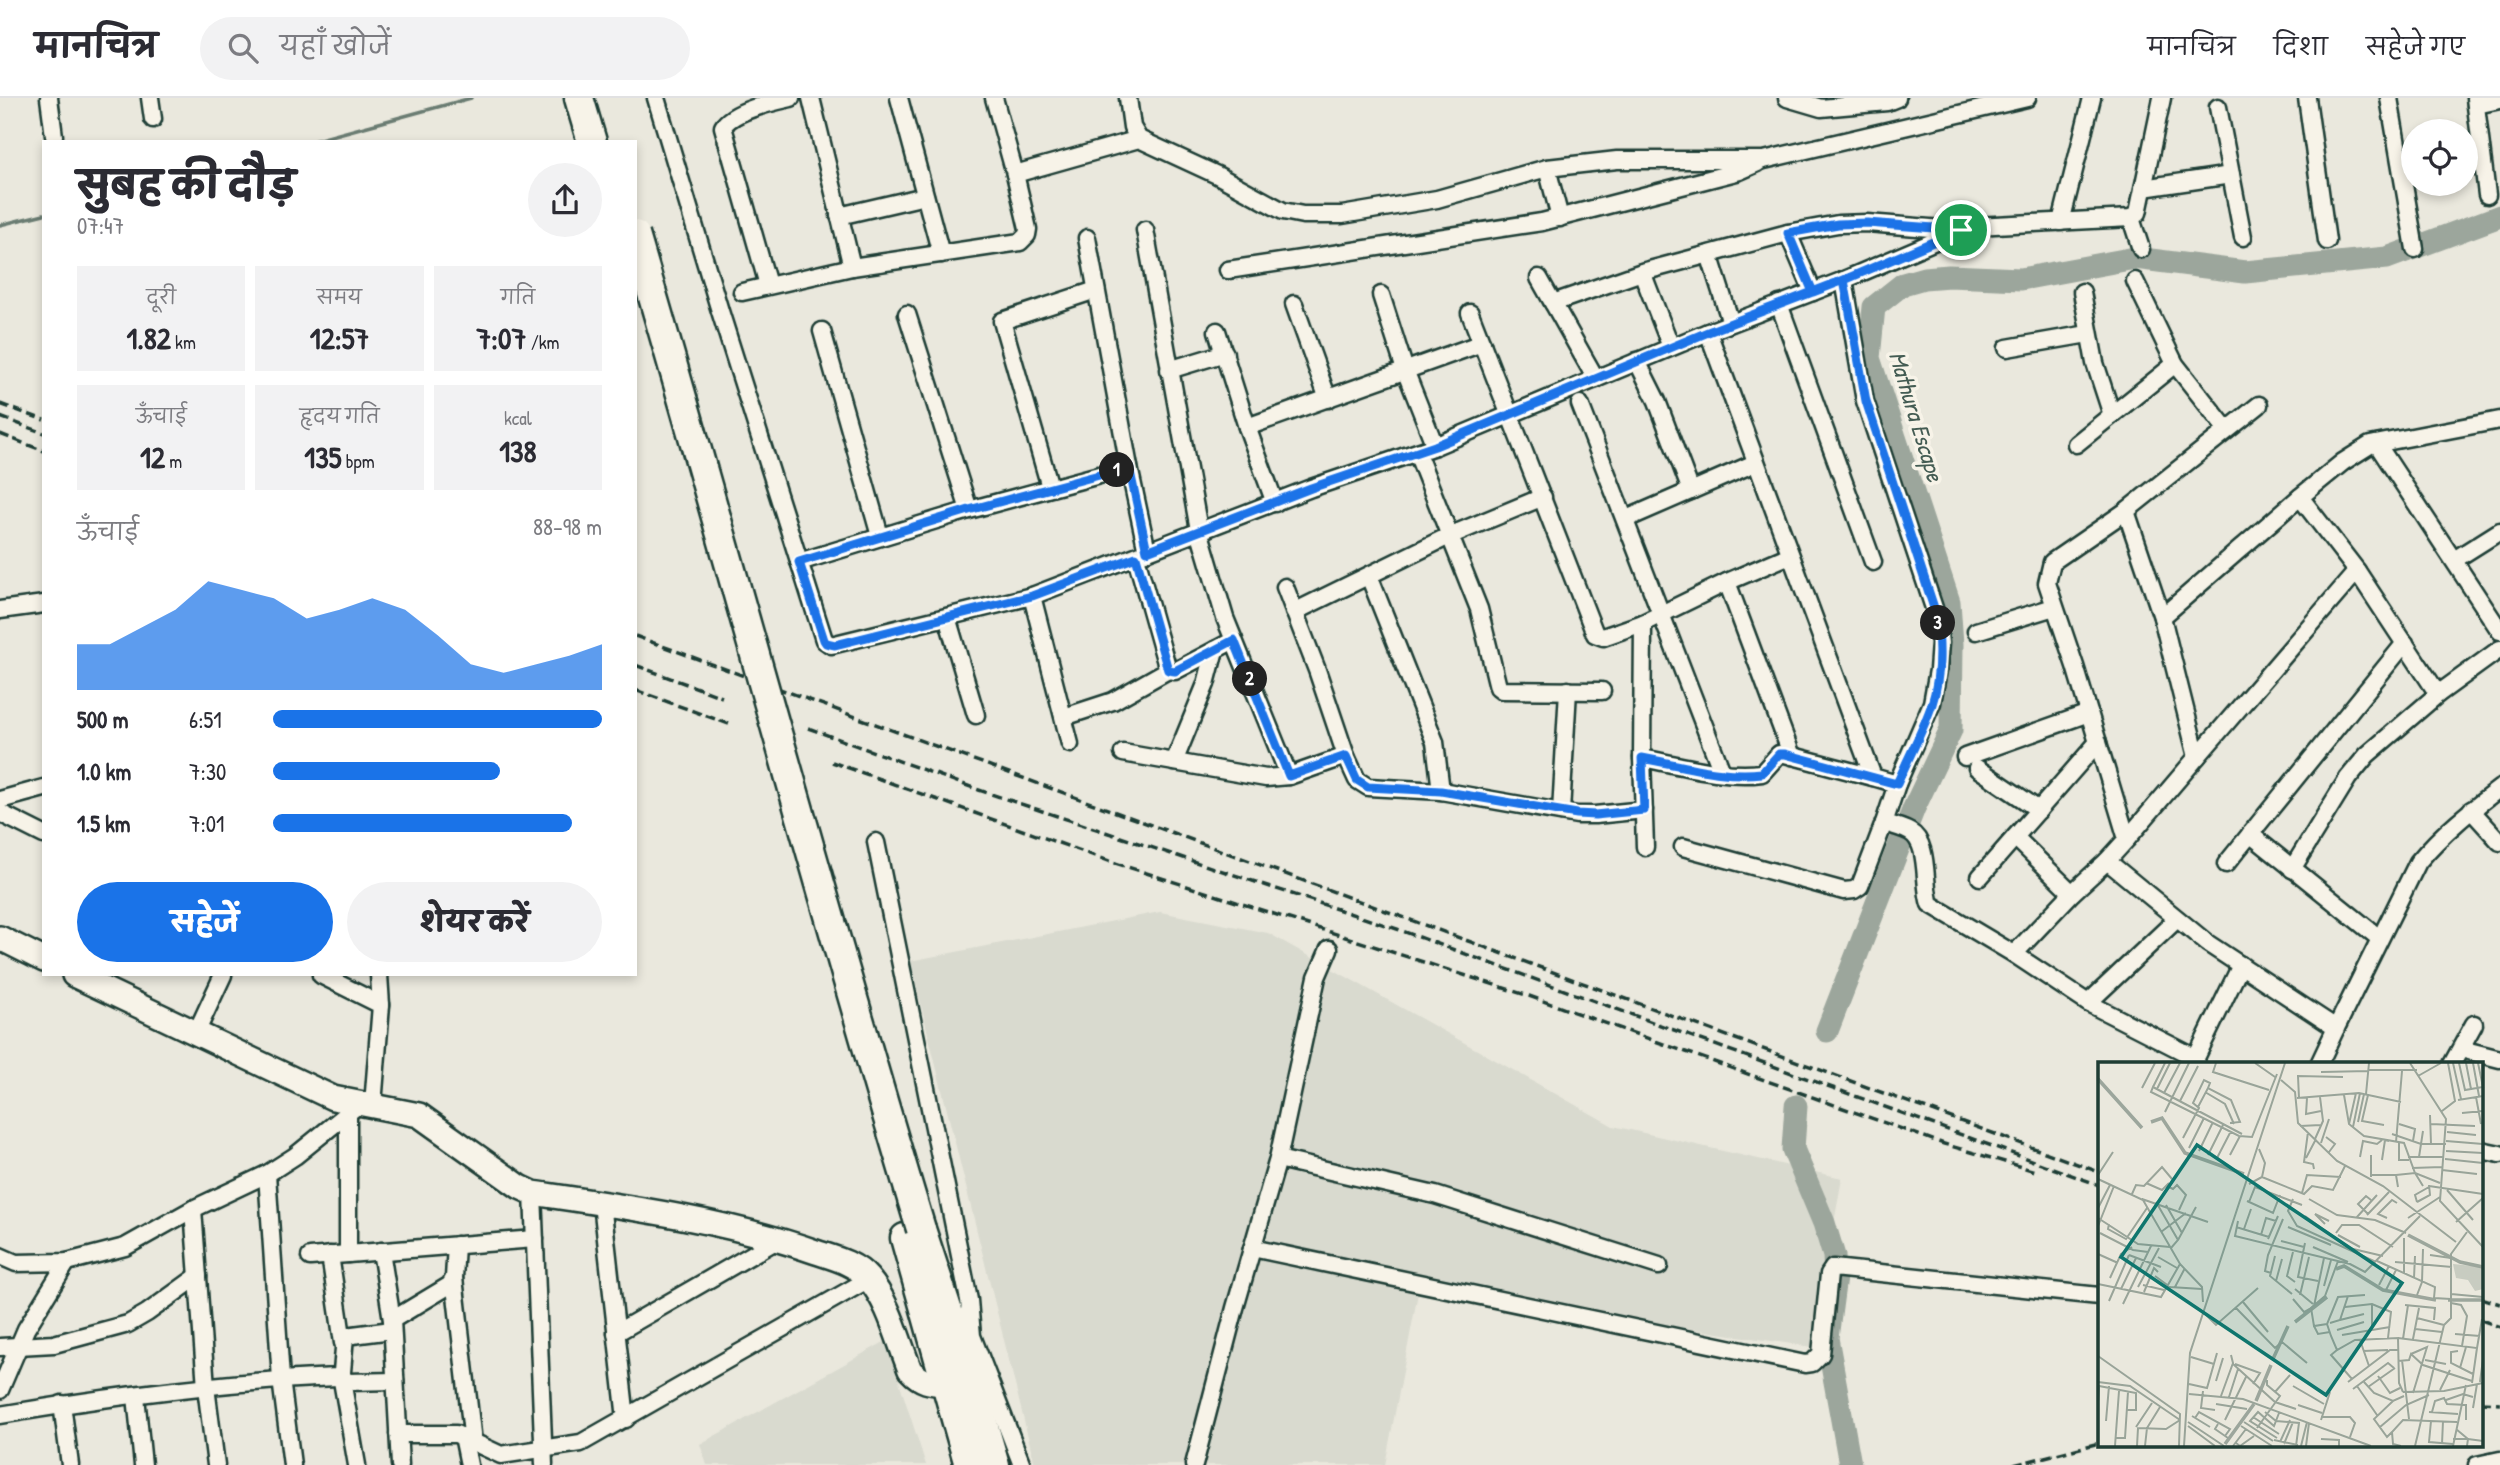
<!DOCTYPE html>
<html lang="hi">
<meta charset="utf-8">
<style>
body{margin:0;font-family:"Patrick Hand","Playpen Sans Deva",sans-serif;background:#f2f2f3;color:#2b2b33;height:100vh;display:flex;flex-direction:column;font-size:26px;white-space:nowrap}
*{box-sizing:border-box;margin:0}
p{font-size:23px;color:#7c7c81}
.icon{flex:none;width:38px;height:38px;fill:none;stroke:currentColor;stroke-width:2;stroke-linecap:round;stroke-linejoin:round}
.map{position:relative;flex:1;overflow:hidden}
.sheet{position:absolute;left:42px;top:42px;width:595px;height:836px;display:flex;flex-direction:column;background:#fff;border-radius:0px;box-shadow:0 4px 10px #0003}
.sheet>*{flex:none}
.buttons{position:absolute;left:2401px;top:21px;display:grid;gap:14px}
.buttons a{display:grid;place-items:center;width:77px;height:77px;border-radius:50%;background:#fff;box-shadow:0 4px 10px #0003;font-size:35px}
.pin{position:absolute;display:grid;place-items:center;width:60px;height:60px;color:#fff;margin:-30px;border:4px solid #fff;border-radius:50%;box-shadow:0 2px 7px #0007}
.km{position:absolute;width:35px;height:35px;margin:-18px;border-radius:50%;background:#222;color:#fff;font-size:19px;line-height:35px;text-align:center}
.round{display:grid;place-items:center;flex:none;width:74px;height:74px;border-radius:37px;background:#f2f2f3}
.overview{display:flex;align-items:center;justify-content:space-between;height:119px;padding:0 35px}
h1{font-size:38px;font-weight:800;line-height:52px}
.metrics{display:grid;grid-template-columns:repeat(3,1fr);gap:10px;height:119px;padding:7px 35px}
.metrics div{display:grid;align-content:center;border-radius:0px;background:#f2f2f3;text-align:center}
.metrics b{font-size:30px;font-weight:800}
.metrics small{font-size:19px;font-weight:400}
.metrics p{font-size:19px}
.chart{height:196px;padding:14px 35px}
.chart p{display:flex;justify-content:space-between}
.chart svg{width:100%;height:126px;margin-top:7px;fill:#1a73e8;opacity:.7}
.action{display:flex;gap:14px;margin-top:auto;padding:14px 35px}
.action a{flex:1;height:80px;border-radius:42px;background:#1a73e8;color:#fff;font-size:28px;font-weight:800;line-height:80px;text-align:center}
.action a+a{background:#f2f2f3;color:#2b2b33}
ul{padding:0 35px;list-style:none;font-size:23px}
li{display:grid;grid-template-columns:112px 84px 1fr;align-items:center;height:52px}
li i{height:18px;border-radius:9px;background:#1a73e8}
header{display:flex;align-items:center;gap:42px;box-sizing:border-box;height:98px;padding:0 35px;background:#fff;border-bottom:2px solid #e1e1e2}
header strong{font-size:33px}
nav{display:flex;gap:38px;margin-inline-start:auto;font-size:24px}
.search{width:490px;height:63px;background:#f2f2f3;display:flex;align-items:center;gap:18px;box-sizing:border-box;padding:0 24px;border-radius:38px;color:#7c7c81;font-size:26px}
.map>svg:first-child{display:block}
.built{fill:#d9dacf}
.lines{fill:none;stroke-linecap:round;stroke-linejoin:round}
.stream{stroke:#6a7c72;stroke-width:3.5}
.river{stroke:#9ca69c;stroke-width:23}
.street-casing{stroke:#1f3d34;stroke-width:21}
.secondary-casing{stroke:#1f3d34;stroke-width:28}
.highway-casing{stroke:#1f3d34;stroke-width:33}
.street{stroke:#f7f3e8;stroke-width:16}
.secondary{stroke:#f7f3e8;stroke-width:23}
.highway{stroke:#f7f3e8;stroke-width:28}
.rail{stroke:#1f3d34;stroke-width:3.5;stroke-dasharray:10 5;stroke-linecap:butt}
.highway-bridge-casing{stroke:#1f3d34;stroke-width:33;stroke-linecap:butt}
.highway-bridge{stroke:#f7f3e8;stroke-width:28}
.route-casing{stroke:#fff;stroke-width:14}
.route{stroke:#1a73e8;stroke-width:9}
.labels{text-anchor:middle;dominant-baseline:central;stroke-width:7;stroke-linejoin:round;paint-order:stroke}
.water-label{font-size:24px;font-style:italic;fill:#445c53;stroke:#f7f3e8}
.inset-river{fill:none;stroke:#9ca69c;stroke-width:3.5}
.inset-road{fill:none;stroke:#99a499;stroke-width:2}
.view{fill:#0f766e;fill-opacity:0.15;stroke:#0f766e;stroke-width:3.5}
.inset-edge{fill:none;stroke:#1f3d34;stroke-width:3.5}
</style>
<header>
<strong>मानचित्र</strong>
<div class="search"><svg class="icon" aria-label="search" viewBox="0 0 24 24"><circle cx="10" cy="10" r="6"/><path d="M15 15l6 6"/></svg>यहाँ खोजें</div>
<nav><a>मानचित्र</a><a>दिशा</a><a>सहेजे गए</a></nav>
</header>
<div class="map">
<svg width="2500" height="1367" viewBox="0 0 2500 1367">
<rect width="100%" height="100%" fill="#eae8dd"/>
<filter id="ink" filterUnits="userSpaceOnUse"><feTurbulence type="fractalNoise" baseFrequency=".0143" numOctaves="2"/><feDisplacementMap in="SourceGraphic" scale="14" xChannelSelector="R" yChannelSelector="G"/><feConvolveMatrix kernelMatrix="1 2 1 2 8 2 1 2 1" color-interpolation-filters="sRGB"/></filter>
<g filter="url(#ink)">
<g class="built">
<path d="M1160,814l108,21 345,193 229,52 -30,169 -393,-59 -34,177h-350l-125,-504z"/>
<path d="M886,1243l40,124h-219l-7,-21z"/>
</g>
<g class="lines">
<g class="stream">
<path d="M309,44l162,-44"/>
<path d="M0,127l44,-11"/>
</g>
<g class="river">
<path d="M1827,933l87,-223 37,-78 1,-86 -3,-42 -80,-244 5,-51 29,-23 21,-6 25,-2 72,3 114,-21 110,14 142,-14 113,-42"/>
<path d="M1796,1008l-3,43 31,74 10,33 1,21 -8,61 23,126"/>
</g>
<defs>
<g id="street">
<path d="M49,0l5,38"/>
<path d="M150,0l3,21"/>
<path d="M656,0l64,213 104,329 7,5 201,-49 279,-108 124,-42 273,-114 136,-52 117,-50 15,-4 155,-8 7,-5 24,-115"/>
<path d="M811,0l41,169"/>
<path d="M899,0l42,156"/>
<path d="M1128,0l4,29 7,12 78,36 66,36 20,4h39l95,-16 110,-31 70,-8h147l263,-62"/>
<path d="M1787,0l34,10 66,-6 10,-4"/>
<path d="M2307,0l20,143"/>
<path d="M2389,0l26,151"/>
<path d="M2475,0l12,97"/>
<path d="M2476,7l24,-5"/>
<path d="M2218,9l25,130"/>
<path d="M1547,70l13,50"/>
<path d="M1015,76l124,-35"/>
<path d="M2143,90l88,-13"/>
<path d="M839,118l86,-20"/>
<path d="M2131,120l10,31"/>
<path d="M2061,124l31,-124"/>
<path d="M1145,132l54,300 26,88 64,158 57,-20"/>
<path d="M1788,135l25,59"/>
<path d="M1087,140l42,229 18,84"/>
<path d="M1709,156l22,69"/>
<path d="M1228,172l314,-48 198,-51 18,-8"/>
<path d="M1642,174l29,75"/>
<path d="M1539,180l57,101"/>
<path d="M1844,182l21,121 72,216 3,26 -2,27 -6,33 -35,81 -13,39c8,2 19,5 26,9 20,11 13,53 20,72l84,50 58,-61 35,-32"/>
<path d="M2135,183l40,83 52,66"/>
<path d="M768,187l-45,-158c9,-16 50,-25 68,-29"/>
<path d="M742,194l110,-25 168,-25 7,-7 1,-6 -13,-55 -21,-76"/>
<path d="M2082,194l13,71 17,52"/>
<path d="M1381,197l24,75 30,76"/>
<path d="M1553,205l89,-31 146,-39 50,-9 29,-1 88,7"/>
<path d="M1294,206l34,95"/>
<path d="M1779,206l94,258"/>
<path d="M1470,215l125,321 8,3 40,-14 84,-41 63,-27"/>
<path d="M907,216l62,196"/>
<path d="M822,233l58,205"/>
<path d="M1217,233l30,96 28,76"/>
<path d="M1708,234l165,445 24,7"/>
<path d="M2007,250l81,-14"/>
<path d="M1637,263l20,40 34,90"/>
<path d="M1169,272l56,-17"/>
<path d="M1580,306l142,368"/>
<path d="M2259,307l-133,106 -74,51 -5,21 28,83 52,173 -20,22 100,82 129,85 82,-166c24,-29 52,-51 82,-74"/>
<path d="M1247,329l235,-84"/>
<path d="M2076,346l99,-80"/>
<path d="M2377,346l123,187"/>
<path d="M1417,355l62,156 19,78 4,3 100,1"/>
<path d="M1050,389l-48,-166 94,-31"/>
<path d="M2300,399l57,74 81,123"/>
<path d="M2126,413l36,106 35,140 -70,82"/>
<path d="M1626,421l129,-56"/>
<path d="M1136,459l32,113 7,1 59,-31"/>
<path d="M2454,462l46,-29"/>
<path d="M799,464l170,-52 160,-43"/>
<path d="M1369,478l66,166 6,49"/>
<path d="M1727,484l65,174"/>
<path d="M1285,489l32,83 29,86 11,24 11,7 73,4 136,24h18l49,-5"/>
<path d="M1032,498l38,148"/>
<path d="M0,512l44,-6"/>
<path d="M1294,514l155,-76 94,-39"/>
<path d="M947,519l29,98"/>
<path d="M2162,519l138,-120 43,-35 27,-17 130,-25"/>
<path d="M1643,525l-1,135 3,89"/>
<path d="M1976,533l78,-24"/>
<path d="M1064,619l49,-16 55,-31"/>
<path d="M1123,655l143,25 23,-2"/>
<path d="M1965,659l124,-44"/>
<path d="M2197,659l160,-186"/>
<path d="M1642,660c38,7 82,20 120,15l17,-19h6l88,23"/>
<path d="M1174,664l32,-78 9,-34"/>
<path d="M1977,670l62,42"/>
<path d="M0,702l44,-12"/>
<path d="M2471,712l29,32"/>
<path d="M1561,714l7,-122"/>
<path d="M0,715l44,22"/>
<path d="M2250,736l129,104"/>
<path d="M2015,739l57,56"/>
<path d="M876,744l93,458 3,36 50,129"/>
<path d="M1683,749l161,44 10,-1 6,-4 24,-63"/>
<path d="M2226,766l179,-221"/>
<path d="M2292,771l56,-91 19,-23 71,-61 62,-45"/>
<path d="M1980,779l118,-135"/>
<path d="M2014,856l74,49 89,-84"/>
<path d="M321,877l60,30 -8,100"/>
<path d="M379,877l2,30"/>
<path d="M2088,905l108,55"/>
<path d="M196,935l27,-58"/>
<path d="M2461,951l39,10"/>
<path d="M2193,966l48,-99"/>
<path d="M2319,966l17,-36"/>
<path d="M2452,966l22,-40"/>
<path d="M348,1015v141"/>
<path d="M2481,1052l19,4"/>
<path d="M1278,1061l157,36 224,71"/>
<path d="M267,1076l14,205 11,86"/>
<path d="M533,1095l11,272"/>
<path d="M602,1105l24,216"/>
<path d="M193,1111l13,178 10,78"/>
<path d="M1252,1150l553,116 7,-1 9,-9 8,-80 4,-6 266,28"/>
<path d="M381,1153l11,69 8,145"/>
<path d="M330,1157l13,88"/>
<path d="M0,1158l16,7 51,-1 58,-15 68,-38 74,-35 28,-18 63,-51"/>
<path d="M310,1159l225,-18"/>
<path d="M454,1180l19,164"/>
<path d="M392,1222l58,-35 4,-7 2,-33"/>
<path d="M616,1235l163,-94"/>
<path d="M0,1249l54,-3 74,-20 19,-11 51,-37"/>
<path d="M341,1277l16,90"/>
<path d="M341,1277l6,7 48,-1"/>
<path d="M0,1292l26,-61 41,-67"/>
<path d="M136,1298l7,69"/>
<path d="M62,1306l8,61"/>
<path d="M0,1317c111,-19 225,-34 338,-38l4,-5 3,-36 47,-6"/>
<path d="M398,1336h58l45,21 80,-12 288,-164"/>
<path d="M463,1338l6,29"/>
<path d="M1194,1367l41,-157 43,-149 39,-182 12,-28"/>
<path d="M2477,1367l23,-5"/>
</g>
<g id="secondary">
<path d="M0,840l44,22"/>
<path d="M74,877l259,123 86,17 101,72 13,6c95,14 192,27 283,59 18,6 39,11 52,26 21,24 30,62 42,92 12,13 21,13 37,14"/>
</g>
<g id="highway">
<path d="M579,0l13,44"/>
<path d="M921,1131l49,150 25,86"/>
<path d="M905,1140l64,227"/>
</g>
</defs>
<use href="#street" class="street-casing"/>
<use href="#secondary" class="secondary-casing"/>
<use href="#highway" class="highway-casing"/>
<use href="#street" class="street"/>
<use href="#secondary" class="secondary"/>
<use href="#highway" class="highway"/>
<g class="rail">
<path d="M0,306l44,16"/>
<path d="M0,319l44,16"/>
<path d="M0,336l44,17"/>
<path d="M635,538l1464,536"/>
<path d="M635,567l87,32"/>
<path d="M635,592l94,34"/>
<path d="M808,630l171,62 418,139 702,256"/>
<path d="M832,664l277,99 420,135 415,148 91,27"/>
<path d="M2481,1200l19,6"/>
<path d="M2481,1222l19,7"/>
<path d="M2481,1304l19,1"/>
<path d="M2014,1367l85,-22"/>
</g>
<defs>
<path id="highway-bridge" d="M635,137c97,331 186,664 286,994"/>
</defs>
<use href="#highway-bridge" class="highway-bridge-casing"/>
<use href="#highway-bridge" class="highway-bridge"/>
</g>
</g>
<g class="lines" filter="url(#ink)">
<defs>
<path id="route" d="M1961,132l-117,50 -136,52 -273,114 -124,42 -164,63 -18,-84 -160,43 -170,52 25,78 2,3 9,2 197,-49 104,-39 32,113 7,1 59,-31 55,136 57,-20 11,24 11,7 73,4 136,23 18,1 49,-5 -2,-52c39,7 82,20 120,15l17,-19h6l112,30c11,-26 26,-53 35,-80 9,-28 8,-58 5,-87l-71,-216 -22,-121 -31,12 -25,-59 50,-9 29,-1 94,7"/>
</defs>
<use href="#route" class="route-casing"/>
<use href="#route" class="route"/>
</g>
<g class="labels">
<g class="water-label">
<text transform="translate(1917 318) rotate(73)">Mathura Escape</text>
</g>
</g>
<g transform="translate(2098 964)">
<rect width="385" height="385" fill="#eae8dd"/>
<path d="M355,202l30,3v22l-8,2 -7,-11 -12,-2z" fill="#c8ccc1"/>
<path class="inset-river" d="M0,17l44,49M53,60l11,-4 23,35 59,21M310,173l52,27 23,5M238,207l8,-3 39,24 53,10M350,238h35M197,260l32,-25M175,297l15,-33M158,339l15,-36M127,382l29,-40"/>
<path class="inset-road" d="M118,1l-3,9 56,18M157,1l20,14M312,1l36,56 -6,82 43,46M355,1l8,36M361,1l6,27 18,-3 -5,-24M368,1l5,26M375,1l6,33M271,8h48M223,10l48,-1M320,14l23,-13M183,18l14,12 3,31 39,38 46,25 73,56M55,25l12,-24M44,26l13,-25M59,27l13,-26M107,30l20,12 9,20M66,31l16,-30M268,32l3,-31M246,33l5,29 15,12 40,7 11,30 25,10M270,33l-6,26 22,4M378,35l5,27M199,36l62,-5 42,9M201,36l-1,-22 45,1M209,36l-1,16 15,-3M360,38l25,-4M82,39l18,-35M100,45l10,-19 23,12 9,22 -10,1M344,49l13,-10 -7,-38M67,50l24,-49M364,51l21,-2M332,53l1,29M260,60l6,-28M251,62l7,-31M301,62l16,5 -2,12M333,62l44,2M202,64l21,-1M255,65l7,-34M210,70l-4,30 9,2 1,5M349,70l29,3M144,72l-89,-47 -2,5 88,44 13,1 25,-63M294,72l29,10h25M228,75l9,7 -6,8M85,76l16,-30 -6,-5 11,-23 6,3 -2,5M217,77l8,-18 -3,-24M348,79l37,3M298,80l6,-71M223,81l8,-24M301,81v17h10M91,86l15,-30M101,89l14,-29M348,89l37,2M110,93l15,-30M132,93l10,-19M262,95l3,-16 14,3 5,-4M310,95h35M321,95l4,-26M119,96l14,-27M208,96l10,-19M347,97l38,4M284,98l3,-20 4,1M314,106l30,-1M344,108l35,4M0,113l15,-23M273,113h25l2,12M298,113l19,-2 8,13M164,115l42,17 8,-8 21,4 12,-24M273,115v-22M0,117l45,21 37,64 22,23 1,15M48,121l16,7 7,-7M151,122l13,-7 3,-14 -6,-14M69,124l6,3 4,-4 9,10 -7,15M331,124l54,8M349,128l26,30M204,131l5,-18 34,2M34,132l4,-9 8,1 18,-19 10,12M44,137l66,23M195,137l-5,12 9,15 79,36M211,137l28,16 38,5 31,13M149,139l26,12 7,-18M58,140l22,38 -7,8M151,140l6,-15 47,18M319,140l13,-7 -1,-10M319,140l-2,-7 14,-8M68,143l16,28M0,146l12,-23M270,152l-10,-10 8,-8 5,4M269,153l22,-23M207,154l44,32 34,8M259,155l20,-22M0,156l40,26 32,3M289,156l-9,-4 14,-14 5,3M310,156l32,-21M140,159l-3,15 115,28 15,8 55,-56M358,160l27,-24M11,162l-1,5 18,10 21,-31M227,162l-10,-10 14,7M0,164l16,-40M138,165l33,10M190,165l43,18M146,167l7,-20M63,170l25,-19M2,171l33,17 15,2M238,171l6,-8h17l34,22M163,173l5,-17 10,3M240,173l22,12M306,176v36M170,177l10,-23M80,178l18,-33M183,179l23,6M207,181l-7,34 20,4M215,185l35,15M195,190l-6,24 8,6M0,192l20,9M31,193l32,12M332,193l21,3M177,194l-5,20 22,18M60,195l19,11M279,199l58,26 -1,11 17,1M297,200l57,5M173,211l-6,-2 3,-16 15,-36M57,214l15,11 32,2M12,216l11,-24 11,-7M316,216l1,-22M178,219l6,-22M0,222l63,13 19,-33M45,223l21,5M281,223l10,-19M226,224l7,-26M40,225l21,-39M77,225l10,-19M23,227l15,-31M197,227l18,15M288,228l10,-20M46,230l10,-24 4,4M353,232l32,3M202,233l9,-38M267,233l-27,2 -11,27 4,12 6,14 18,-10 43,-2 1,45 4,9M319,233l5,-13 1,-33M195,237l11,13 7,-4M11,239l20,-46M145,240l25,30M353,241l10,2 6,11 -5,30M25,242l28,-58M307,243l30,3 -1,12M216,244l10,-48M247,245l27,-3 19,8 -3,26M138,246l39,40 7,-6 25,21M105,250l13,13 42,-37M319,256l27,7M242,258l24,-6M232,261l10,-3 8,-24M229,262l-13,2 -3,-18 14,-12 13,-35M216,264l4,8 12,-2M274,266v-24M317,267l27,3M239,268l27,-8M357,272l25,2M244,273l48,-8M300,276l79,10 -5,35M305,277l5,-34M315,277l6,-31M262,278l9,26M379,286l5,-29M239,288l-6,5 21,24M265,289l25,-1M360,289l-7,1v11l22,11M313,292l16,-7 -14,46M0,294l82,58 -1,32M93,295l23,7M304,298l7,59M327,298l21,4M300,299l11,-1 2,-6 12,11 49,16M135,302l42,38 21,7M137,302l25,9 -7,11M362,306l6,-21M280,314l12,17 10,-5M118,319l7,-23M0,320l32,4 50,34M250,320l42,-32h8M266,320l10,11 19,8 11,-5M382,320l3,-23M91,322l18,4 10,-35M195,324l31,18M259,324l20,29M270,325l27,-19M255,327l35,-26 6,5M342,328l10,-20M105,329l-2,17 14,2M177,330l15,-17M305,330l41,-1 39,-8M91,332l54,5 128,47M123,334l12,-33 -2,-8M131,335l9,-28M348,338l17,-6 10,3M0,340l1,-16 37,7v17h-9M118,342l31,5M200,343l24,8M375,346l4,-24M167,350l11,9 23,2 -3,23M331,350l29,2M334,350l3,-11 9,-3 3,6 19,1v15M94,354l18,11M155,355l26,17M223,355h29l5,6 -5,14M97,356l4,-6 31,17 -5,7M127,358l21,-43M223,358l9,-28M8,359l3,-35M333,359l-2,21 24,2M90,360l36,24M146,360l29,19M120,362l-3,5 13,9M90,364l27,20M143,364l31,20M38,365l16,-24M282,365l26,-22 23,-10M159,366l23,-32 -13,-11v-5M358,367l12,10 15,2M294,370l-5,5 -13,-18 19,-18M18,376h9l3,-46M179,376l-27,-17 8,-9 16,14 5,-13M223,377l18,1v6M355,377h15l-1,7M176,378l24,5M182,380l10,-22M138,381l4,3 14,-10M186,382l9,-22M344,382l1,-23M17,384l4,-55M39,384l1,-18 28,1 14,-9M47,384l2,-18 13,-21M86,384l6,-93 95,-290M135,384l13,-17M203,384l6,-24M208,384l3,-23M303,384l-8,-2 -1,-12 11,-12 54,2M317,384l29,-121 7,-7v-64l16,-22M355,384l13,-61"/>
<path class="view" d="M99,83l205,138 -76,112 -205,-138z"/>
<rect width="385" height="385" class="inset-edge"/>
</g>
</svg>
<div class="buttons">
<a><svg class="icon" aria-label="locate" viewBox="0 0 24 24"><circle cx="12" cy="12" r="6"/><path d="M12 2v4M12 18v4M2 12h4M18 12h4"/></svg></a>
</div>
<div class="pin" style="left:1961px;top:132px;background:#1e9e55"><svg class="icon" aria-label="arrive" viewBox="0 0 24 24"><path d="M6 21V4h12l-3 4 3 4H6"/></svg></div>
<b class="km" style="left:1117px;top:372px">1</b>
<b class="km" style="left:1250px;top:581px">2</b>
<b class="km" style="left:1938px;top:525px">3</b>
<section class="sheet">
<div class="overview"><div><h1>सुबह की दौड़</h1><p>07:47</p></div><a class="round"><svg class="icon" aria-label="share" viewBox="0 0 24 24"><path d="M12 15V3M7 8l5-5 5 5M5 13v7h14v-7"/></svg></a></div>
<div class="metrics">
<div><p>दूरी</p><b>1.82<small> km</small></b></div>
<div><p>समय</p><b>12:57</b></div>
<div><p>गति</p><b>7:07<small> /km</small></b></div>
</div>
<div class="metrics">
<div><p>ऊँचाई</p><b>12<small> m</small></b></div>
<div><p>हृदय गति</p><b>135<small> bpm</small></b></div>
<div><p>kcal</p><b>138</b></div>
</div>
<div class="chart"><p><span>ऊँचाई</span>88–98 m</p>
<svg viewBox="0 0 160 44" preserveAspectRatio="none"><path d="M0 44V28L10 28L20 22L30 16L40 6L50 9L60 12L70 19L80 16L90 12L100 16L110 25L120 35L130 38L140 35L150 32L160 28V44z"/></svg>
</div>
<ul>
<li><b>500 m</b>6:51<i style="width:100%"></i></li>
<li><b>1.0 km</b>7:30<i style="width:69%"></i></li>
<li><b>1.5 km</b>7:01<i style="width:91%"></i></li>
</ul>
<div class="action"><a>सहेजें</a><a>शेयर करें</a></div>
</section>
</div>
